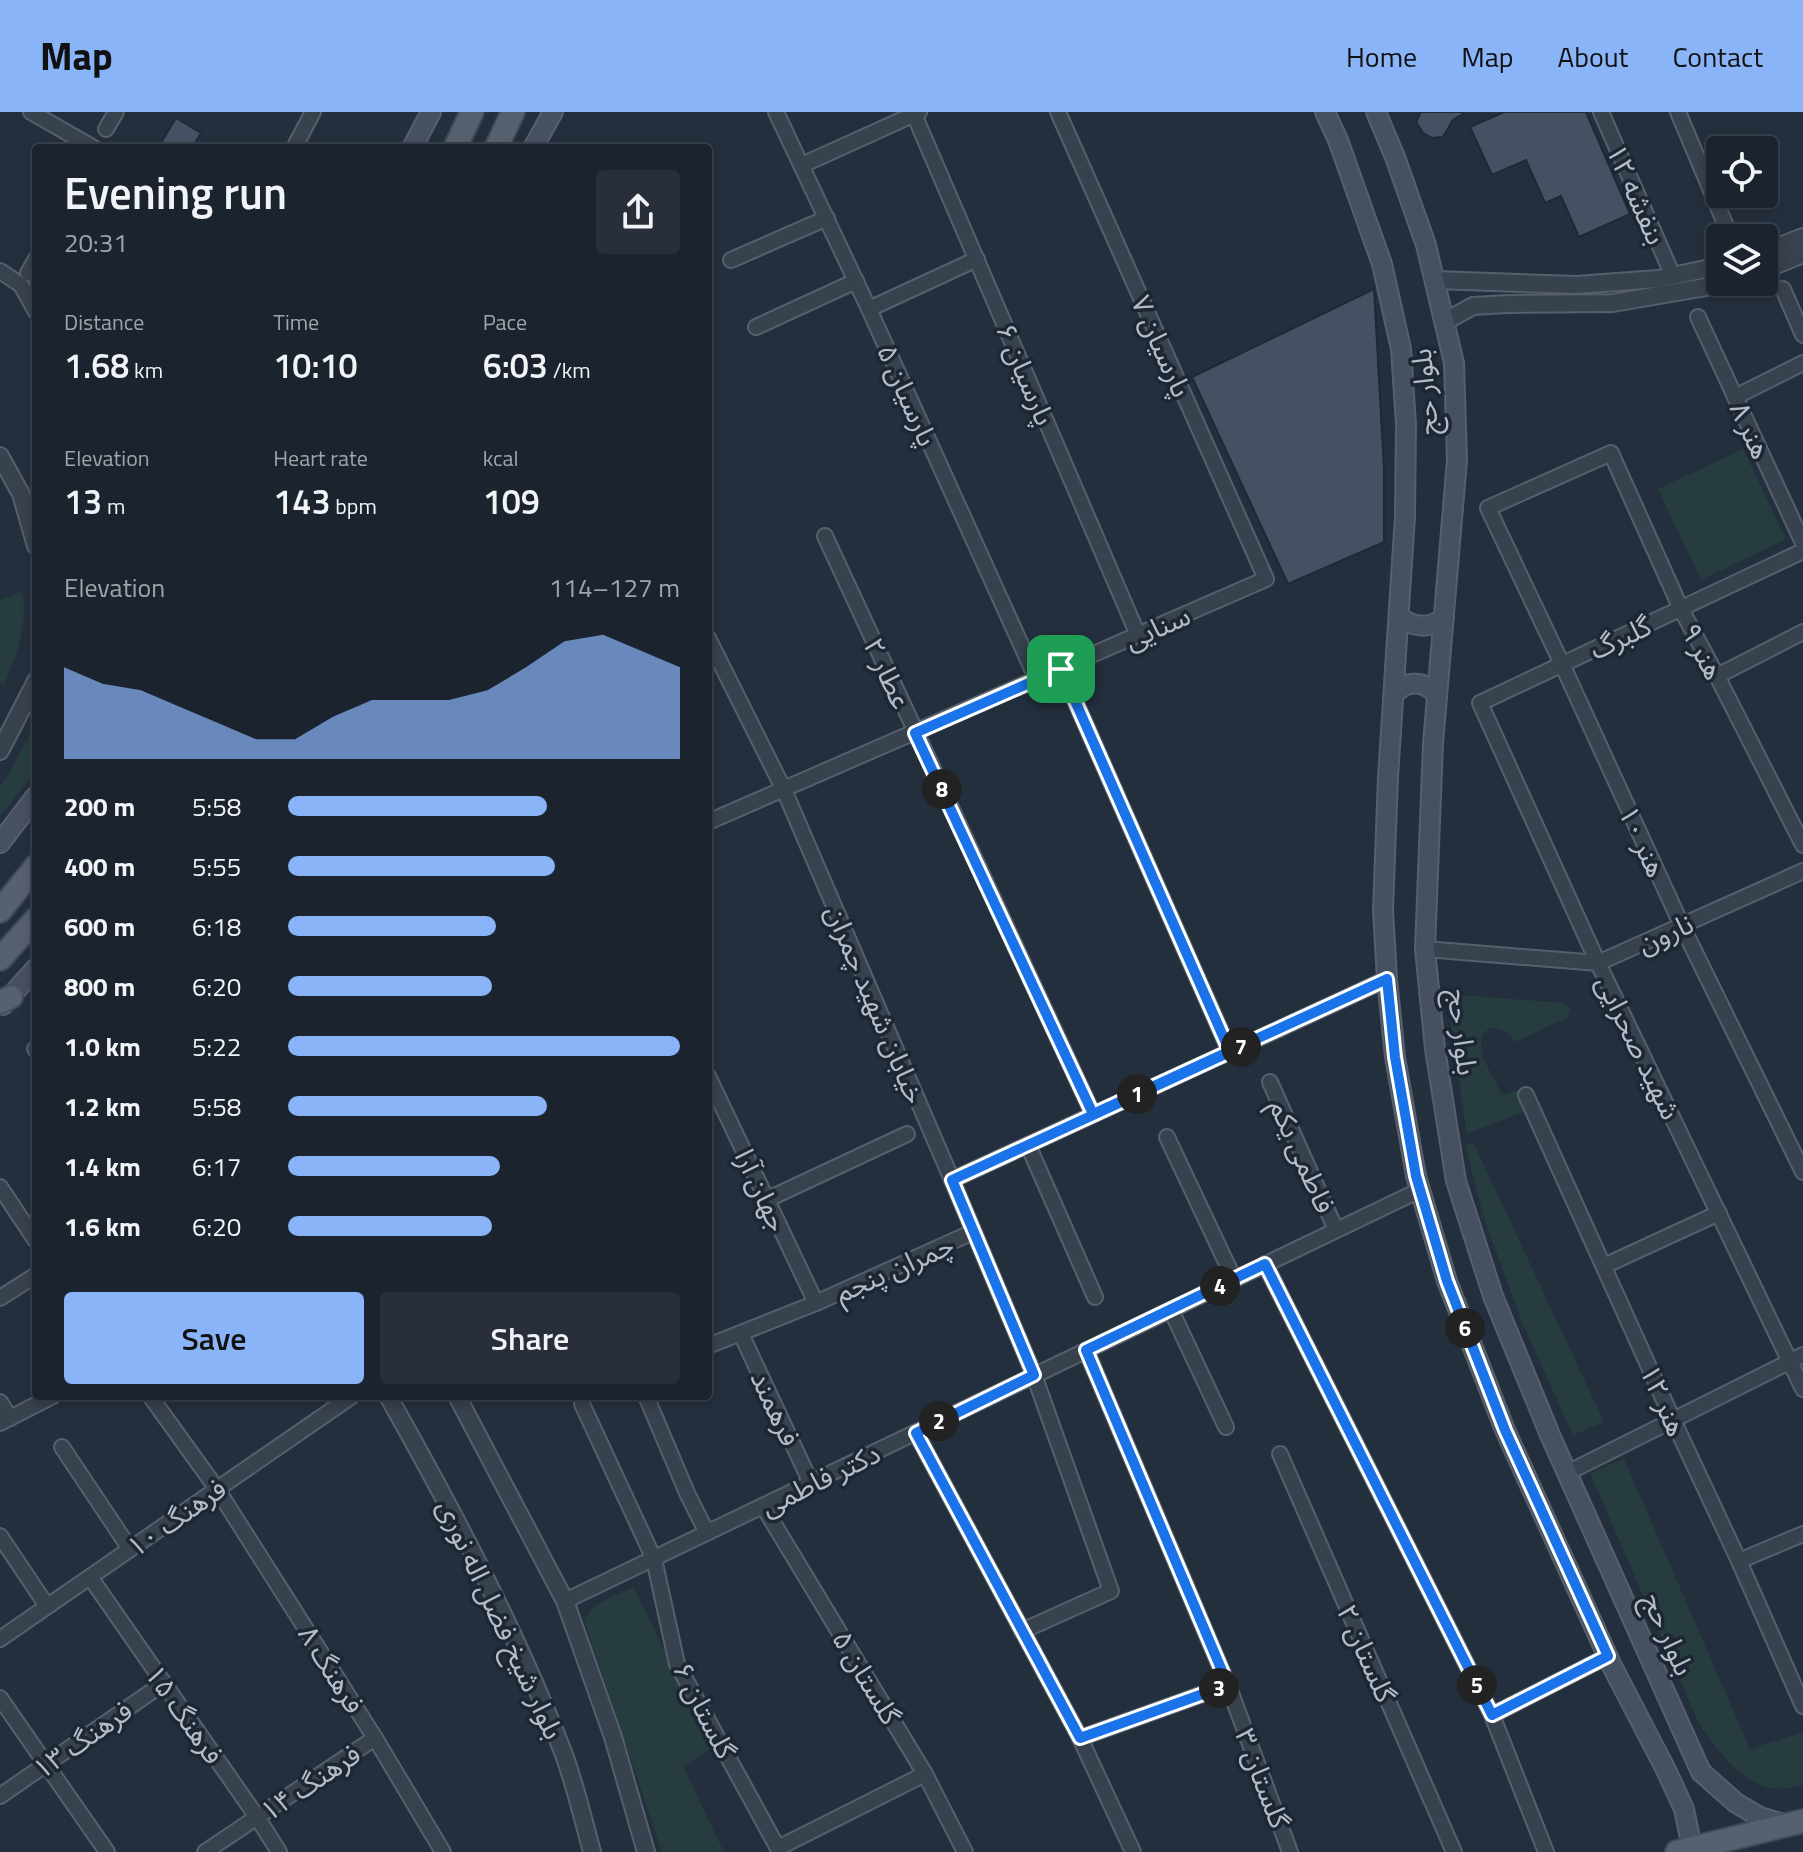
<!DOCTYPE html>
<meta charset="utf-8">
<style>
body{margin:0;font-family:"Titillium Web","Noto Sans Arabic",sans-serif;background:#282f3a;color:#f1f3f6;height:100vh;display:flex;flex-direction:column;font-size:30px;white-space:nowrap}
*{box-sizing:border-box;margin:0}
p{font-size:26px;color:#a0a4aa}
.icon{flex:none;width:44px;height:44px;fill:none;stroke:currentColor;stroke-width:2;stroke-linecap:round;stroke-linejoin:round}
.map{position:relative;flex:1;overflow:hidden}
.panel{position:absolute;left:32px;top:32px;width:680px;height:1256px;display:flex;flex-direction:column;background:#1b232e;border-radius:8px;box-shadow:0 4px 12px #0003,0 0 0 2px #39404a}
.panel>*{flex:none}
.controls{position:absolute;left:1706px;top:24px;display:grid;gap:16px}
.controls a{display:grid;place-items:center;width:72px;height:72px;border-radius:8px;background:#1b232e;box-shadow:0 4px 12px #0003,0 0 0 2px #39404a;font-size:40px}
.pin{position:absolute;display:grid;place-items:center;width:68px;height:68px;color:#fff;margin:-34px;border-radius:16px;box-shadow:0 4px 12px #0006}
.km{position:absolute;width:40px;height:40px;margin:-20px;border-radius:50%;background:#222;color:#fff;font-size:22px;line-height:40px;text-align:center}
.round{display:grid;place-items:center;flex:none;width:84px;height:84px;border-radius:8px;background:#282f3a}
.summary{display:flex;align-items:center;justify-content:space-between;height:136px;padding:0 32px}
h1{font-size:44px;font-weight:600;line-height:60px}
.stats{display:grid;grid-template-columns:repeat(3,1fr);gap:12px;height:136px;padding:8px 32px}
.stats div{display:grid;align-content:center}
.stats b{font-size:34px;font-weight:600}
.stats small{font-size:22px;font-weight:400}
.stats p{font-size:22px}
.chart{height:224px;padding:16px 32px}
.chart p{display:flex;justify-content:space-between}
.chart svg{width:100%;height:144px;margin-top:8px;fill:#8ab4f8;opacity:.7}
.primary-button{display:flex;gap:16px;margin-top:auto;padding:16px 32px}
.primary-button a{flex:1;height:92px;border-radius:8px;background:#8ab4f8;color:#111;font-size:32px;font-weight:600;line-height:92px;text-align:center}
.primary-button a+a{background:#282f3a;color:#f1f3f6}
ul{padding:0 32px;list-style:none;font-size:26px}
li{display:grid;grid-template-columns:128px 96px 1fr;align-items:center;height:60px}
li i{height:20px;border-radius:10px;background:#8ab4f8}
header{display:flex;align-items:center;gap:48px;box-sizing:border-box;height:112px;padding:0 40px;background:#8ab4f8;color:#111}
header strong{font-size:38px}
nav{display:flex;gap:44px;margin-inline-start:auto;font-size:28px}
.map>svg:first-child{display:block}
.green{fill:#263c3f}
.building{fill:#455162;stroke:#1f2835;stroke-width:2}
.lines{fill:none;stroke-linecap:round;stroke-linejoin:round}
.minor-casing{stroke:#565f6c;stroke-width:18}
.tertiary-casing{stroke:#565f6c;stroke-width:20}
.secondary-casing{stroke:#565f6c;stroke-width:22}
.primary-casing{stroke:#414a57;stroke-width:26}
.minor{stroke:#38414e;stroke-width:14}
.tertiary{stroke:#38414e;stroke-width:16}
.secondary{stroke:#465061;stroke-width:18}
.primary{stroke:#56606e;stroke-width:22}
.route-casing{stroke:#fff;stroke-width:16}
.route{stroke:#1a73e8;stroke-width:10}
.labels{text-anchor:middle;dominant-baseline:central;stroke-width:7;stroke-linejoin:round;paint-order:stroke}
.street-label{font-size:28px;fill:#b4bcc9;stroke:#1d2633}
</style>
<header>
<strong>Map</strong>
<nav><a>Home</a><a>Map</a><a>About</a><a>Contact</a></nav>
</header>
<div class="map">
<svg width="1803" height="1740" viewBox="0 0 1803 1740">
<rect width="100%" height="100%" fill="#242f3e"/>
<g class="green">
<path d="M1743,337l43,90 -85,41 -43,-91z"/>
<path d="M23,479c4,39 -5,61 -20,96l-3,-5v-82z"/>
<path d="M36,609v50l-36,45v-30l8,-10z"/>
<path d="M1459,883l106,8 5,4v5l-3,6 -52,24c-13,-20 -35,-19 -34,5 1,13 15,35 21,48l16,-5 7,21 -58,23 -18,-121c0,-10 0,-15 10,-18z"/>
<path d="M1474,1032l130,278 -31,13 -51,-113 -38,-104 -19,-73z"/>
<path d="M1624,1347l126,290 53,-17v53c-51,17 -78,-26 -104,-61l-109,-251z"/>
<path d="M633,1475l80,160 -30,20 41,85h-62l-78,-232 11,-15z"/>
</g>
<g class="building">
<path d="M1421,0h45l-13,8 -10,17 -11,1 -9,-5 -7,-11z"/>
<path d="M1504,0h82l44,102 -51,23 -18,-41 -16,7 -19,-43 -34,15 -22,-48z"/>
<path d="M176,6l25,15 -9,15h-34z"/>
<path d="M1374,177l10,180v73l-96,42 -96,-207z"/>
</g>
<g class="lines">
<defs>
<g id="minor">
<path d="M31,0l63,36"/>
<path d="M776,0l93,197 168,371"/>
<path d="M913,0l225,523"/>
<path d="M1601,0l72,164"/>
<path d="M1678,0l53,126"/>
<path d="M106,17l10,-17"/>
<path d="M294,36l19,-36"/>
<path d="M802,53l117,-53"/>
<path d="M731,148l96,-42"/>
<path d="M0,159l21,14 15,27"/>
<path d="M28,161l8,-14"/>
<path d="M1783,177l20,46"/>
<path d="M869,197l108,-50"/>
<path d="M1698,205l105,226"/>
<path d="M756,215l100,-46"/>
<path d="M1735,285l68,-34"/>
<path d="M825,424l268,578"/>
<path d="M1803,439l-323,152 118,260 205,426"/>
<path d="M708,526l76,152 168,390 82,195 77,216 -89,40"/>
<path d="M1061,557l169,383"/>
<path d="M1717,564l86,-44"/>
<path d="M708,710l558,-243 -208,-467"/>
<path d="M1803,733l-86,-169 -36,-67 -70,-156 -123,55 74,156 120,262 121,246"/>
<path d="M1425,837l173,14 205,-92"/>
<path d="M35,937l1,1"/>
<path d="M708,964l108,227"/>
<path d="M1270,970l66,148"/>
<path d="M1526,983l147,325 66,141 64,145"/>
<path d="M1167,1025l67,142"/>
<path d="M1028,1033l67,152"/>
<path d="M952,1068l435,-201"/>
<path d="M0,1075l36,54"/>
<path d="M766,1088l141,-66"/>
<path d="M1265,1152l227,451 54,137"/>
<path d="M1604,1154l115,-53"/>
<path d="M0,1186l36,-23"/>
<path d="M1171,1198l55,117"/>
<path d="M741,1222l70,149"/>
<path d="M708,1234l108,-43 157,-71"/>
<path d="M1086,1238l142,335 62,167"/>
<path d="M150,1284l67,93 158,249 68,114"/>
<path d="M646,1284l41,97 20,40"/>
<path d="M0,1290l10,16"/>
<path d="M582,1292l72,155 23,105 103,188"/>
<path d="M0,1311l53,-27"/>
<path d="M916,1321l164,305 53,114"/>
<path d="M62,1335l68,102"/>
<path d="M1280,1342l174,398"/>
<path d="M1567,1361l236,-118"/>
<path d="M763,1394l162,268 40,78"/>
<path d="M0,1424l47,70"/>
<path d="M1739,1449l64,-27"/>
<path d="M90,1465l167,240 22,35"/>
<path d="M565,1489l855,-411"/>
<path d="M0,1527l352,-243"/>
<path d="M0,1586l107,154"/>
<path d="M1492,1603l116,-59"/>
<path d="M1080,1626l148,-53"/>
<path d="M0,1684l164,-113"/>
<path d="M778,1736l147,-74"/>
<path d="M205,1740l170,-114"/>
</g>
<g id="tertiary">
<path d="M1764,140l39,-15"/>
<path d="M1764,158l39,-16"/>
<path d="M1434,168l142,5 82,-6 62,-13"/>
<path d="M1444,210l29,-16 35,-2 105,-1 93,-16 18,-5"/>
<path d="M0,344l21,38 15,52"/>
<path d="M0,639l36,-70"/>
<path d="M388,1284c65,115 127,233 175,356 12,32 20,67 29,100"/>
<path d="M457,1284l108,205 48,136 33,115"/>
</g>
<g id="secondary">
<path d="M1325,0l13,28 44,124 19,85 5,75 -1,92 -17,261 -5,133 4,69 8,78 21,119 31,105 58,149 107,236 54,104 18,39 8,39"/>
<path d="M1376,0l19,45 31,88 28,118 3,97 -24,284 -8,205 10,100 21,132 37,115 57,139 151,337 35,31 24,14 27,8"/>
<path d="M412,36l19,-36"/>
<path d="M533,36l20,-36"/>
<path d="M1399,504c14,12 30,13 45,2"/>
<path d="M1394,582c13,-14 30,-14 43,1"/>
<path d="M0,731l36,-47"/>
<path d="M3,893l33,-37"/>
</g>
<g id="primary">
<path d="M455,36l17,-36"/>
<path d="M496,36l17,-36"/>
<path d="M0,799l36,-45"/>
<path d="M0,847l36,-40"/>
<path d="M0,890l11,-5"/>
<path d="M1677,1740l126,-31"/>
</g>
</defs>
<use href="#minor" class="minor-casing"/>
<use href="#tertiary" class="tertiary-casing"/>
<use href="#secondary" class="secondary-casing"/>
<use href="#primary" class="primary-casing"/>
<use href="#minor" class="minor"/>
<use href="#tertiary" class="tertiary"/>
<use href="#secondary" class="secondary"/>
<use href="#primary" class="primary"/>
</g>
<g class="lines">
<defs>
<path id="route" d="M1061,557l169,383 -278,128 82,195 -118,58 164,305 148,-53 -142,-335 179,-86 227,451 116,-59 -103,-226 -58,-149 -31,-105 -21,-119 -8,-78 -294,135 -178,-381 146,-64"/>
</defs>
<use href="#route" class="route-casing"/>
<use href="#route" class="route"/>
</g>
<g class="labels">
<g class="street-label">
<text transform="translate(1637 82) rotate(66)">بنفشه ۱۲</text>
<text transform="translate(1162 234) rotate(66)">پارسیان ۷</text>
<text transform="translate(1026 262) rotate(67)">پارسیان ۶</text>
<text transform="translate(1424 280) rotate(-95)">بلوار حج</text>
<text transform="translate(908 283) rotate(66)">پارسیان ۵</text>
<text transform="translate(1751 318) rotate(65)">هنر ۸</text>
<text transform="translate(1157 515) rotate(-24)">سنایی</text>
<text transform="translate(1620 525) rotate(-25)">گلبرگ</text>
<text transform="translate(1703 539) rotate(62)">هنر ۹</text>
<text transform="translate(888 561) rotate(65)">عطار ۲</text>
<text transform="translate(1643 729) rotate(65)">هنر ۱۰</text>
<text transform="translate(1665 821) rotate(-24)">نارون</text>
<text transform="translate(876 892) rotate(67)">خیابان شهید چمران</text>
<text transform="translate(1463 920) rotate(83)">بلوار حج</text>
<text transform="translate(1639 935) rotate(64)">شهید صحرایی</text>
<text transform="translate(1303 1044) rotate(66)">فاطمی یکم</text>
<text transform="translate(762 1078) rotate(65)">جهان آرا</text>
<text transform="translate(894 1156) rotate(-24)">چمران پنجم</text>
<text transform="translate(1664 1288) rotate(66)">هنر ۱۲</text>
<text transform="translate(776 1296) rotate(65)">فرهمند</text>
<text transform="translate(820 1367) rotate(-26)">دکتر فاطمی</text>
<text transform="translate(176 1405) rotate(-35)">فرهنگ ۱۰</text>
<text transform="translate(501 1507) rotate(65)">بلوار شیخ فضل اله نوری</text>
<text transform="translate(1669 1522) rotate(66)">بلوار حج</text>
<text transform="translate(1367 1541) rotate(66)">گلستان ۲</text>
<text transform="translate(332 1557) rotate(58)">فرهنگ ۸</text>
<text transform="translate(867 1565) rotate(59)">گلستان ۵</text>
<text transform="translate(705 1598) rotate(63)">گلستان ۶</text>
<text transform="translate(185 1602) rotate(55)">فرهنگ ۱۵</text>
<text transform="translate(82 1627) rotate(-35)">فرهنگ ۱۳</text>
<text transform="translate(1263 1666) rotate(69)">گلستان ۳</text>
<text transform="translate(310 1670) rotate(-34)">فرهنگ ۱۴</text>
</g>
</g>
</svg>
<div class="controls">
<a><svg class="icon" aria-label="locate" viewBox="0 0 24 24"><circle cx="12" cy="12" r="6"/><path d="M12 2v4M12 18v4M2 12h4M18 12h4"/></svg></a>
<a><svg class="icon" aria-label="layers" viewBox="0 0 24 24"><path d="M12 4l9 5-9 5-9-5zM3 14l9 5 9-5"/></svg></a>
</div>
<div class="pin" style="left:1061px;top:557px;background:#1e9e55"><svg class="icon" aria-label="arrive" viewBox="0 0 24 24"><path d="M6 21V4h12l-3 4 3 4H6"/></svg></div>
<b class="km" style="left:1137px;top:982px">1</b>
<b class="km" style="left:939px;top:1309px">2</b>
<b class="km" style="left:1219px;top:1576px">3</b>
<b class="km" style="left:1220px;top:1174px">4</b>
<b class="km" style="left:1477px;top:1573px">5</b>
<b class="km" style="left:1465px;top:1216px">6</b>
<b class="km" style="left:1241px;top:935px">7</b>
<b class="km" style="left:942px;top:677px">8</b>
<section class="panel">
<div class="summary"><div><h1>Evening run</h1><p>20:31</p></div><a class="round"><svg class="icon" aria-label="share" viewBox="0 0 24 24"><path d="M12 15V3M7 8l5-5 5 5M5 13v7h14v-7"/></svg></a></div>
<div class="stats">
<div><p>Distance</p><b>1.68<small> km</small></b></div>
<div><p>Time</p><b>10:10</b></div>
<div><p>Pace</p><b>6:03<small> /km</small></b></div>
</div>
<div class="stats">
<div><p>Elevation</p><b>13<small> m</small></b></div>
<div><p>Heart rate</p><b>143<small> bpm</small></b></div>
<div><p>kcal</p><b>109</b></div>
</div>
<div class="chart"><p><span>Elevation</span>114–127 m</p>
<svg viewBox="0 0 160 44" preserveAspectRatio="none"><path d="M0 44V16L10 21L20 23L30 28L40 33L50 38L60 38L70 31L80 26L90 26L100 26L110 23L120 16L130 8L140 6L150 11L160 16V44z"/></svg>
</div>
<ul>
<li><b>200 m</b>5:58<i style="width:66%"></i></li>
<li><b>400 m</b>5:55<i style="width:68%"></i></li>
<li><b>600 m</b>6:18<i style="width:53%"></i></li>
<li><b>800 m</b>6:20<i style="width:52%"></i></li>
<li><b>1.0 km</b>5:22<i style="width:100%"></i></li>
<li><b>1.2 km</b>5:58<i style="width:66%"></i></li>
<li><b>1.4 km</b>6:17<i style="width:54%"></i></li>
<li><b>1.6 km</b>6:20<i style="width:52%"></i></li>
</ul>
<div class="primary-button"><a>Save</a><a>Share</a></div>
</section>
</div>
